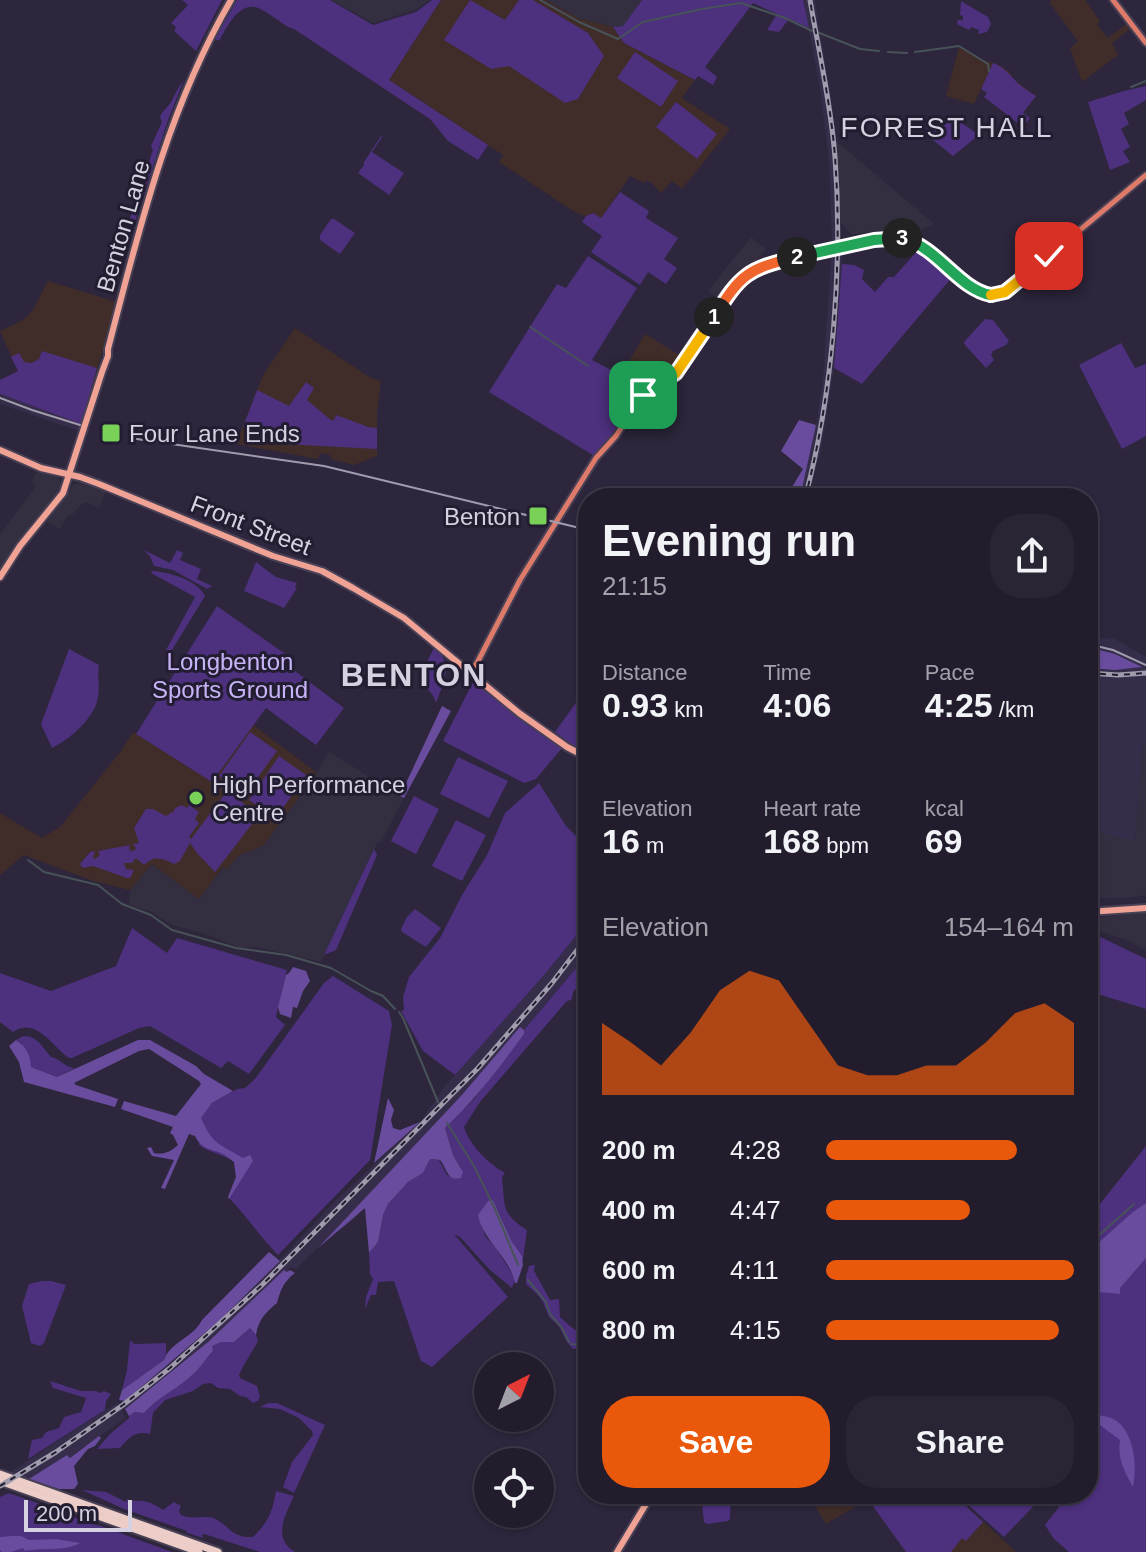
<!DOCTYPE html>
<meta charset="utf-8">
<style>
body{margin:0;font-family:Arial,sans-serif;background:#2a2535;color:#f1f3f6;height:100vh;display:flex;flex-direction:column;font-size:30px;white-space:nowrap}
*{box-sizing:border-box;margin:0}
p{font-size:26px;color:#a2a1aa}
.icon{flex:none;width:44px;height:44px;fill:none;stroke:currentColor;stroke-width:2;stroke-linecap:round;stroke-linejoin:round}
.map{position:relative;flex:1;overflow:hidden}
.side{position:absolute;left:578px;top:488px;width:520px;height:1016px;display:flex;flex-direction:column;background:#221c2d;border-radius:32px;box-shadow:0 2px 6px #0004,0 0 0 2px #3f3a49}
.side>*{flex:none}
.needle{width:52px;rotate:42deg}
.controls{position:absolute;left:474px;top:1352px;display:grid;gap:16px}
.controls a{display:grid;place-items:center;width:80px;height:80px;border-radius:50%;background:#221c2d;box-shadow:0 2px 6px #0004,0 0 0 2px #3f3a49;font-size:40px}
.scale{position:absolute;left:24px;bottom:20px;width:108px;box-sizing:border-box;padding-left:8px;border:4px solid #d5d1e0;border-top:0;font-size:22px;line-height:28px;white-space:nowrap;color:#d5d1e0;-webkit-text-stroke:6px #231d32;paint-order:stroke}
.pin{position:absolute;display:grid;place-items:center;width:68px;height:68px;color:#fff;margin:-34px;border-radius:16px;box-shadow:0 4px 12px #0006}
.km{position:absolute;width:40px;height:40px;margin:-20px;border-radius:50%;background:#222;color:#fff;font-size:22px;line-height:40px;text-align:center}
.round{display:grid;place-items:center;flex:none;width:84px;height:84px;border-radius:32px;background:#2a2535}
.summary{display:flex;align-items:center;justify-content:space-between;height:136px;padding:0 24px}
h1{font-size:44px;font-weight:700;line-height:60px}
.stats{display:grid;grid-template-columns:repeat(3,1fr);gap:12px;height:136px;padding:8px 24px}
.stats div{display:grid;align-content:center}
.stats b{font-size:34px;font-weight:700}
.stats small{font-size:22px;font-weight:400}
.stats p{font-size:22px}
.chart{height:224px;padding:16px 24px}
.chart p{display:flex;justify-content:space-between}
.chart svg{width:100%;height:144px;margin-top:8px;fill:#ea580c;opacity:.7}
.cta{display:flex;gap:16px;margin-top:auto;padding:16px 24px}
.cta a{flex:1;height:92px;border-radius:32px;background:#ea580c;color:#fff;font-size:32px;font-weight:700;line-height:92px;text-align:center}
.cta a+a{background:#2a2535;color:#f1f3f6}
ul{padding:0 24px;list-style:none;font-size:26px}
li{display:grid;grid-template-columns:128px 96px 1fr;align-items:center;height:60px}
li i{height:20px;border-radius:10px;background:#ea580c}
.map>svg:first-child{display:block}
.commercial{fill:#332f40}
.built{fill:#362d4a}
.education{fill:#402c29}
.green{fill:#4d307e}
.forest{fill:#694c9e}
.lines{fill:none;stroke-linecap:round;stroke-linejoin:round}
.stream{stroke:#475358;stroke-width:2}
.secondary-casing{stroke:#484156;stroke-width:9}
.primary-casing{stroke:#484156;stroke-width:10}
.highway-casing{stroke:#484156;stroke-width:11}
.secondary{stroke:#de7a6a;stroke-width:5}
.primary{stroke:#f0a295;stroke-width:6}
.highway{stroke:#edcdc7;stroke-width:7}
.tram{stroke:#a19cad;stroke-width:2}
.rail-casing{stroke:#a19cad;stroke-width:5}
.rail{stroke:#231d32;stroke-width:2;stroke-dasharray:6;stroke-linecap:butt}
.secondary-bridge-casing{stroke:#484156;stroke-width:9;stroke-linecap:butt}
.secondary-bridge{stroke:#de7a6a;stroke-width:5}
.split-1-casing{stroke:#fff;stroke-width:16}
.split-2-casing{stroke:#fff;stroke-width:16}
.split-3-casing{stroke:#fff;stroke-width:16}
.split-4-casing{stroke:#fff;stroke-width:16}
.split-5-casing{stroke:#fff;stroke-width:16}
.split-1{stroke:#f5b400;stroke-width:10}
.split-2{stroke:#f0652b;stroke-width:10}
.split-3{stroke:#22a559;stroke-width:10}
.split-4{stroke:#22a559;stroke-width:10}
.split-5{stroke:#f5b400;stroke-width:10}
.poi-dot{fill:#79d158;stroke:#231d32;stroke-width:3}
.labels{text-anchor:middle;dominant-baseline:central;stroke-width:6;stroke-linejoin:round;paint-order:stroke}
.street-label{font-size:24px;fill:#d5d1e0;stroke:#231d32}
.poi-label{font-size:24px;fill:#d5d1e0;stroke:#231d32;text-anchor:start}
.park-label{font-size:24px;fill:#c7b4f7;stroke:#231d32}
.quarter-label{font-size:28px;letter-spacing:2px;fill:#d5d1e0;stroke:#231d32}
.district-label{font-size:32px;font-weight:bold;letter-spacing:2px;fill:#d5d1e0;stroke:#231d32}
</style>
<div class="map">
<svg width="1146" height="1552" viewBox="0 0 1146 1552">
<rect width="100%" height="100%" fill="#2d263c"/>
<g class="commercial">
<path d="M332,0h98l-15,10 -42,13z"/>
<path d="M546,0h96l-19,26 -10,1 -35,-9z"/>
<path d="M835,140l99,84 -18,8 -28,-2 -37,4 -11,-12z"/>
<path d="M751,237l15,12 -41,54 -17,-12z"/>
<path d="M1067,238l12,14 -36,31 -12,-14z"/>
<path d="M37,470l19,6 4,4 1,6 -17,28 -19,20 -25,35v-35l36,-48 -5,-3z"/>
<path d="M79,483l27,8 -7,17 -13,-6 -4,2 -9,10 -6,2 -7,13 -13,-7 27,-38z"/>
<path d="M1142,745h4v150l-17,3h-29l-12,-3v-66l47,11z"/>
<path d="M329,752l75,46 -23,44 -3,-1 -57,121 -65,-15 -16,1 -29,-12 -39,-11 -20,-13 -23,-7 1,-15 21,-26 48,34 25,-31 3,2 12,-14 24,-9 54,-73z"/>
<path d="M1146,912v39l-15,-9 -34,-12 -5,-5 5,-7z"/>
</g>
<g class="built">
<path d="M803,0h12l15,95 5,45 7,124 -8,104 -13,82 -13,48h-8l16,-73 7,-45 9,-137 -3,-83 -9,-72z"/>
<path d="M0,394l81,30 -2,7 -79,-27z"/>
<path d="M1088,637l27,2 31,18v88h-4l-7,96 -47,-12v-161l27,2 25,-3 -25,-13 -27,-7z"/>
<path d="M588,921v33l-64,76v4l-173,188 -24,17 -31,30 -6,-2 -3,6 -3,-2 -76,71 -86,69 4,7 -45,31 -11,9 -3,-3 -38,24 -19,-7 105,-68 10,-3 67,-56 68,-64 76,-81 84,-78 25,-36 100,-112z"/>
</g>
<g class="education">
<path d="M441,0h105l32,18 35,9 11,16 71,37 -13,18 48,31 -48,60 -10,-8 -11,12 -8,-9 -6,-4 -3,3 -14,-7 -29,42 -8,-5 -7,3 -10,-3 -77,-51 4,-7 -114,-75z"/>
<path d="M1052,0h33l15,21 -3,4 11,13 18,-14 4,5 -18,14 6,12 -36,27 -12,-34 8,-7 -29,-39z"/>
<path d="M959,47l25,13 17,6 9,6 2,6 24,18 -13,17 7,5 -7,9 -39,-30 3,-4 -6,-4 -7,15 -28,-8z"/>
<path d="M48,281l69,21 -36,122 -81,-30v-14l18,-9 -18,-40 23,-11 10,-10z"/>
<path d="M295,328l76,50 10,3 -4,33v42l-23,9 -23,-6 -1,-4 -10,-2 -2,6 -82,-15 27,-69z"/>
<path d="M645,334l36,22 -16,20 -26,13 -18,-14z"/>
<path d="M253,725l64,48 -54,73 -24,9 -12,14 -4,-2 -24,32 -47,-35 -22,26 -37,-9 -69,-26 -24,20v-62l42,25 19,-12 60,-75 12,-19 78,49z"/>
<path d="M808,1494h69l-51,30z"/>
<path d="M884,1494h69l63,58h-110l-36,-50z"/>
</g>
<g class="green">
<path d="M182,0h40l-26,51 -22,-20 2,-4 -5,-4 17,-18z"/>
<path d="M237,0h93l43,25 43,-13 16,-12h9l-52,80 99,65 -10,15 -30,-19 -18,-22 -136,-90 -4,-1c-9,-5 -26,-19 -35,-21 -18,-3 -29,22 -36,34l-4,-2z"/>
<path d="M470,0l35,20 14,-20h14l55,33 16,23 -26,43 -13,4 -56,-37 -18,3 -47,-29z"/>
<path d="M642,0h161l6,28 -20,-9 -10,13 -12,-2 10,-16 -24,-11 -48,64 12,10 -4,8 -15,-9 -3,4 -71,-37 -11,-16 10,-1z"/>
<path d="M961,1l27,16 3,7 -4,8 -9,2 1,-4 -8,-3 -2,3 -12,-6 1,-4h5v-4l-3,-1z"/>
<path d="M635,52l43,29 -17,26 -44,-29z"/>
<path d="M993,63c11,4 14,9 21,16 6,7 15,12 22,17l-13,17 7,5 -7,9 -39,-30 3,-4 -6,-4z"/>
<path d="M184,80l-16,40 -32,99 -7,6 -1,-1 25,-74 -2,-4 11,-24 -2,-5c3,-7 7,-9 11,-15 4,-8 7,-14 13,-22z"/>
<path d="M1146,86v14l-22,13 5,11 -8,5 9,18 -7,4 7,11 -20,8 -22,-68 36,-11z"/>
<path d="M676,102l41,32 -20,25 -41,-32z"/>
<path d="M935,117l28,7 16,11 -26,21 -29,-23z"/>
<path d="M381,136l1,1 -10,15 32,21 -15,22 -31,-22 6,-8v-3z"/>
<path d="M620,192l29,19 -3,7 32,20 -14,21 13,9 -11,16 -18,-12 -8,13 -49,-33 11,-16 -20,-14 4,-6 7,-3 8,5z"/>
<path d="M331,219h3l21,14 -15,21 -20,-14v-5z"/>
<path d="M919,249l29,25 5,2 -91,108 -28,-16 8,-104 12,1 10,5 -2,9 13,13 13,-15h6z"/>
<path d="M588,256l49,32 -45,72 29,15 18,14v5l-43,63 -107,-65 68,-108 9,4z"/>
<path d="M985,319l8,1 16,21 -3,4 -13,6 -2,4 3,5 -8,8 -21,-23 -1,-3z"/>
<path d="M1121,343l14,25 11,-4v72l-24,13 -43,-84z"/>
<path d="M42,351l55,17 -16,56 -81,-30v-14l18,-9 -7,-14 8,-4 5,9 8,1 7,-4z"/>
<path d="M306,382l8,6 -7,12 24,20h3l2,-5 30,11v1l11,1v21l-93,-5 -41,-17 14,-37 32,16z"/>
<path d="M144,550l26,13 7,-13 6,3 -3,7 21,9 -4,10 15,7 -5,3 -34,-19 -19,-4 -4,-10z"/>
<path d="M256,562l20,15 21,6 -2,4 2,1 -13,20 -40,-17z"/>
<path d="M152,571c18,1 45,9 53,25l-33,54 -3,2 -3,-2 29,-53 -44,-24z"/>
<path d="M217,606l74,52 -4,7 57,43 -28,37 -50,-37 -54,74 -76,-48z"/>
<path d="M434,646c9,9 14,18 11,31l-3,2 2,3 -8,21c-2,-9 -11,-15 -13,-24 -3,-12 9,-22 11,-33z"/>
<path d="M69,649l30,16c-2,11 1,21 -1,32 -3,21 -28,42 -46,51l-11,-24z"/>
<path d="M473,682l56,44 33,22 -26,31 -12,4 -81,-42z"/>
<path d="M588,686v66l-17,-8 -16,-12z"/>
<path d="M250,732l27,19 -32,44 -26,-19z"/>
<path d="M279,756l27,19 -30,43 -27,-18z"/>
<path d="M458,757l50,24 -19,37 -49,-24z"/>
<path d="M539,783l27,43 22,22v73l-43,53 -90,101 -32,-24 -22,-40 3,-1 -1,-13 6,-20 31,-39 22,-43 25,-40 18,-42z"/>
<path d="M227,791l32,24 -44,57 -18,-19 -7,-10 -10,18 -6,3c-12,-6 -20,-9 -30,1l-8,-7 -4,5h-8l2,6 8,1 -4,8h-3l-34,-12 -10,2 -3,-4 10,-12 5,-1 -2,7 2,1 5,-4 -2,-4 32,-6 -1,3 1,3 5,-1 1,-2 -3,-4 6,-1 -5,-15 12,-19h7l13,7 8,-5 1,-3 7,-3 5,3 2,-3 10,7 -4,7 4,4 -10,14 2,2z"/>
<path d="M414,796l25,13 -23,45 -25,-13z"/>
<path d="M456,820l30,15 -24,46 -30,-15z"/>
<path d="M374,849l3,6 -41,95 -12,5z"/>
<path d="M415,909l26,19 -15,19 -24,-15 -1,-3 6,-12z"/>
<path d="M132,928l35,25 10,-15 110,32 -11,47 9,8 -36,49 -21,-13 -7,7 -71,-42 -11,2 -67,30h-3c-17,-12 -33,-42 -56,-26l-13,-10v-49l51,18 65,-25z"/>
<path d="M1088,931l58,28v50l-58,-18z"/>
<path d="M588,954v22l-15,16 -1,7 -6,3 -86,100 -16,25c6,19 24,36 41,46l-3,4c3,29 -1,37 25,53l-4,30 -11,-18 -14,-32 -10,-9 -9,14 6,21 11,12 17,27 2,5 -3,8 -22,-18 -30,-33 -6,-3 54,63 -76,70 -11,-6 -27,-80 -16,1 -2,13h-5l-6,14 1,-12 7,-18 -3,-5 -1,-21 9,-11 5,-27 5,-11 20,-22 15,-9 6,-12 2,-2 8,1 8,15 11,4 3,-11 -8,-13 -8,-27 29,-29 33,-43 17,-26z"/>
<path d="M333,976l56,35 3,14 -22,135 -92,95c-18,-18 -32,-40 -50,-58l8,-20 -2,-15c-11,-8 -24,-9 -35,-17l2,-27 11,-15 25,-14 8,-1 10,-9 69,-96z"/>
<path d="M23,1036c15,0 19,11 28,21 9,1 14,11 24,11l-18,9 -26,-10 -10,-24 -5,-3z"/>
<path d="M1146,1146v406h-77l-15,-13 -9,-14 24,-31h19v-275z"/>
<path d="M535,1265l-1,6 16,29 9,-1 1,18 11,10 15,10 2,-2v19l-6,-6 -9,1 -6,-7 -8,-16 -10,-9 -6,-15 -6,-8 -11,-10v-8l3,-10z"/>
<path d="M42,1281h9l15,4 -22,58 -4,3 -9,-3 -9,-37 7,-22z"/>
<path d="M250,1328l6,7 2,6c-6,12 -14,22 -19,34l1,3 17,8 3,11 -2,4 -5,2 -7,-6 -6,-1 -10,-7 -12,-1 -7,-5 -8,1 -10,7 -28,9 -12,13 -3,21c-14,-4 -22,4 -30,14l-23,1 13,-15 19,-16v-2l6,-4 9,1c14,-16 32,-23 47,-37 8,-7 14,-17 22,-25l-2,-5 10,-4h13z"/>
<path d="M130,1340l4,4 32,-1v10l-2,7 -42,30 5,-20z"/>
<path d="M50,1381l31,10h15l5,2 3,-2 7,3 -5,7 -1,9 -77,49 4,-19 10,-2 4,-6 13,-4 5,-11 17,-5 5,-14 -33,-10z"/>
<path d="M268,1403h9l48,22 -31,68 -11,-6 9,-25 21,-27 -1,-4 -13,-13 -19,-9 -20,-2z"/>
<path d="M82,1490l24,2 20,10 1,-3c6,3 10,1 16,2 8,1 14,5 20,9l11,-8 7,4 -2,5 2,4c13,5 23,0 32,3 17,7 17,20 40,19 14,-13 20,-26 23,-46l18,5c-9,20 -22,42 1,56h-35l-56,-18 -2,1 1,3 -18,-6 2,-1 -63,-22z"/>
<path d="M9,1493l56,20 22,10 14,3 71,26h-172v-55z"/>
<path d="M701,1494h30l-1,25 -2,2 -21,3 -3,-2z"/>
<path d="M884,1494h69l30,28 -17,19 -4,-3 -11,14h-45l-36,-50z"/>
<path d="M956,1494h89l-41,43z"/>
</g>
<g class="forest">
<path d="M799,420l17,5 -16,73h-18l7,-6 14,-23 -22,-18z"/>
<path d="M1088,647l27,7 27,13 -27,3 -27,-2z"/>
<path d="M442,706l9,5 -47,87 -4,-2z"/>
<path d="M293,967l13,4 4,10 -7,10 -6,17 -4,-1 -2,11 -11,-4 -2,-7 8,-32 3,-2z"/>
<path d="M520,1027l4,3v4c-24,33 -49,66 -79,94l8,27 10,17 -2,6c-14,4 -14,-10 -21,-18l-9,-1 -2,2 -6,12 -15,9 -20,22 -5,11 -5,27 -9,11 -4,-45 -47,40 143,-152z"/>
<path d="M16,1040c11,7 14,15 15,27l26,10 81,-37h12l46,26 8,8 29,17 -21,12 -11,15c12,27 17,25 42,40l7,-3 3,6 -24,38 -1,-2 8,-20 -2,-15c-1,-1 -9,-7 -11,-8 -13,-6 -21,-4 -28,-18l-6,-2 -24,55 -4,-1 13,-28 -22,-4 -5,-8 4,-1 3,6c10,2 16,-1 24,-8l-5,-10 -3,-2 3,-6 -52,-18 3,-8 52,15 25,-32 -2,-3 -50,-32 -10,2 -65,32 2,2 42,14 -3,8 -91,-25 -5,-20 -10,-16z"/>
<path d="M388,1098l6,12 -3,10 2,8 7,2 20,-8 -46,41z"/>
<path d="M493,1200l19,42 10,14 1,9 -6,18h-2c-5,-26 -32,-42 -37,-68l10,-14z"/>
<path d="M1146,1203v55l-26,30v6l-32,-3v-39l45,-40z"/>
<path d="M269,1252l11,9 -59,58 -96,82 -6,-1 3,-10 42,-30c6,-18 30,-23 38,-40z"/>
<path d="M284,1270l3,2 3,-2 5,3c-11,8 -15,18 -18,30 -11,9 -19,17 -21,32l-6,-7 -16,14h-13l-9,4 1,5c-8,8 -13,18 -22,25 -15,14 -33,21 -47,37l-9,-1 -6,4 -4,-7 83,-67z"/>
<path d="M1088,1413c9,2 23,3 30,9 17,14 19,46 15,65 -9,-16 -16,-29 -13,-47l-32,-24z"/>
<path d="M99,1436l2,2 -6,8 -7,3 -14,17 4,18 -4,5h-15l-30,-10 38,-24 3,3z"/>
<path d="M12,1536h9l8,4 27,-1 24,4c-15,9 -37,4 -55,8l-2,-3 -12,4h-9l-2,-2v-13z"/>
</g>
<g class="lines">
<g class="stream">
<path d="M540,0l39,22 39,17 25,-17 59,-13 39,-6 44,15 27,13"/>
<path d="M817,32l43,17 19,2"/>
<path d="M888,52l19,1"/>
<path d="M915,52l44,-6 29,18 1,7"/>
<path d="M1131,87l15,-6"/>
<path d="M530,327l58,39"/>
<path d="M28,860l16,12 54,13 24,19 29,11 21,15 64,18 50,7 45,13 40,23 12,5 12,13"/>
<path d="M399,1012l4,6 35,84"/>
<path d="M447,1123l27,43 21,43 23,56"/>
<path d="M1088,1245l46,-41"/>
<path d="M528,1280l18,22 4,12 12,14 7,14"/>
<path d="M571,1344l12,1 5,5"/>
</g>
<defs>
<g id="secondary">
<path d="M1113,0l33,43"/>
<path d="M845,247c19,-4 43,-14 62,-8 30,10 52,48 78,55 9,2 16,0 24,-5l137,-114"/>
<path d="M467,669l9,-4 44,-85 76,-122 20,-22 25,-39 35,-24 64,-92c23,-21 59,-24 88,-31"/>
</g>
<g id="primary">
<path d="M0,450l41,18 39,9 19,7 174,72 49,15 31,17 51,30 115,95 48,34 21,11"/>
<path d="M0,577l20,-31 43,-53 39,-121 6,-16v-7c31,-120 60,-241 123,-349"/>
<path d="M1088,912l58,-4"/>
<path d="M617,1552l35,-58"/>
</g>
<g id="highway">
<path d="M0,1474l218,78"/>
<path d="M0,1481l199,71"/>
</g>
</defs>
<use href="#secondary" class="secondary-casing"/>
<use href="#primary" class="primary-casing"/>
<use href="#highway" class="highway-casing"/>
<use href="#secondary" class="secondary"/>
<use href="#primary" class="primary"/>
<use href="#highway" class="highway"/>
<g class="tram">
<path d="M0,398l32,12 48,15"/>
<path d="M130,438l194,28 264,64"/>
<path d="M1088,644l25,6 33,15"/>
</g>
<defs>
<g id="rail">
<path d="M805,498c28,-104 38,-234 30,-341 -4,-52 -16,-105 -25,-157"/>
<path d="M1088,673l30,2 28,-2"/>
<path d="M0,1486l56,-34 67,-47 47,-37 92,-83 216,-217 74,-85 36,-47"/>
</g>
</defs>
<use href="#rail" class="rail-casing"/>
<use href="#rail" class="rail"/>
<defs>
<path id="secondary-bridge" d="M828,250l17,-3"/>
</defs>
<use href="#secondary-bridge" class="secondary-bridge-casing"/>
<use href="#secondary-bridge" class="secondary-bridge"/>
</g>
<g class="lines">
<defs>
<path id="split-1" d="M643,395l33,-22 38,-56"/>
<path id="split-2" d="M714,317c27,-43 33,-48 83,-60"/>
<path id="split-3" d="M797,257l77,-17 28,-2"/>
<path id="split-4" d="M902,238c36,9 56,51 89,57"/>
<path id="split-5" d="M991,295l14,-3 44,-36"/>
</defs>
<use href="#split-1" class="split-1-casing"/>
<use href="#split-2" class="split-2-casing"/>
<use href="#split-3" class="split-3-casing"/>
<use href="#split-4" class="split-4-casing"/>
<use href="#split-5" class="split-5-casing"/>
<use href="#split-1" class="split-1"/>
<use href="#split-2" class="split-2"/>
<use href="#split-3" class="split-3"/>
<use href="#split-4" class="split-4"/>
<use href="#split-5" class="split-5"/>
</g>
<g class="poi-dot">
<rect x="101" y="423" width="20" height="20" rx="4"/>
<rect x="528" y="506" width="20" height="20" rx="4"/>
<circle cx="196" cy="798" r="8"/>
</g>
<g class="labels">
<g class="street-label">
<text transform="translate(123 226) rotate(-74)">Benton Lane</text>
<text transform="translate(251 525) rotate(21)">Front Street</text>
</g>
<g class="poi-label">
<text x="129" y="433">Four Lane Ends</text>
<text x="520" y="516" text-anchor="end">Benton</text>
<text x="212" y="784">High Performance<tspan x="212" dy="28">Centre</tspan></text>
</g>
<g class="park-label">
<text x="230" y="661">Longbenton<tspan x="230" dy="28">Sports Ground</tspan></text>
</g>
<g class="quarter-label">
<text x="947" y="127">FOREST HALL</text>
</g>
<g class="district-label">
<text x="414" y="675">BENTON</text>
</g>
</g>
</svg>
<div class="controls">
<a><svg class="needle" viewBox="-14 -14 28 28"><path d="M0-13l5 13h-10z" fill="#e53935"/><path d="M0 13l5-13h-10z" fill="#a2a1aa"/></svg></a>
<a><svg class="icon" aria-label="locate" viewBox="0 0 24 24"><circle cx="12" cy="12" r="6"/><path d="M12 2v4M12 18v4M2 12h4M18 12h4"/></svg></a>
</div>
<div class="scale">200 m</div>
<div class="pin" style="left:643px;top:395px;background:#1e9e55"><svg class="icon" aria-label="arrive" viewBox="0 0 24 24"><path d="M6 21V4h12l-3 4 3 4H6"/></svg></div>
<div class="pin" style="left:1049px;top:256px;background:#d93025"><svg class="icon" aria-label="check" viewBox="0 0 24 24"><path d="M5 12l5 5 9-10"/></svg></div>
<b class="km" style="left:714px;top:317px">1</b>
<b class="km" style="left:797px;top:257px">2</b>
<b class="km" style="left:902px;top:238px">3</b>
<section class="side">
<div class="summary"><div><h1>Evening run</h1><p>21:15</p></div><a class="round"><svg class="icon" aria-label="share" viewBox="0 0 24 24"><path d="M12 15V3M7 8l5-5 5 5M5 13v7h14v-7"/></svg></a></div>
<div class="stats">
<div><p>Distance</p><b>0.93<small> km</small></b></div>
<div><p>Time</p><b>4:06</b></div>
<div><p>Pace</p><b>4:25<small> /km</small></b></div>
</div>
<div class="stats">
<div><p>Elevation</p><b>16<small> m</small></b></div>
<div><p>Heart rate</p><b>168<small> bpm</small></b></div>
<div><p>kcal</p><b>69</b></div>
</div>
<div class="chart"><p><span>Elevation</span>154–164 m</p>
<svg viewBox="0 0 160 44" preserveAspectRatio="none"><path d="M0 44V22L10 28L20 35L30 25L40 12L50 6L60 9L70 22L80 35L90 38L100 38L110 35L120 35L130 28L140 19L150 16L160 22V44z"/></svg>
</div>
<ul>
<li><b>200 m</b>4:28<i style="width:77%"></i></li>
<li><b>400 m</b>4:47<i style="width:58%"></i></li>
<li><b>600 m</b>4:11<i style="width:100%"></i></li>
<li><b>800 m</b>4:15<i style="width:94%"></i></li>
</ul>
<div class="cta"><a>Save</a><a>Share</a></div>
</section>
</div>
